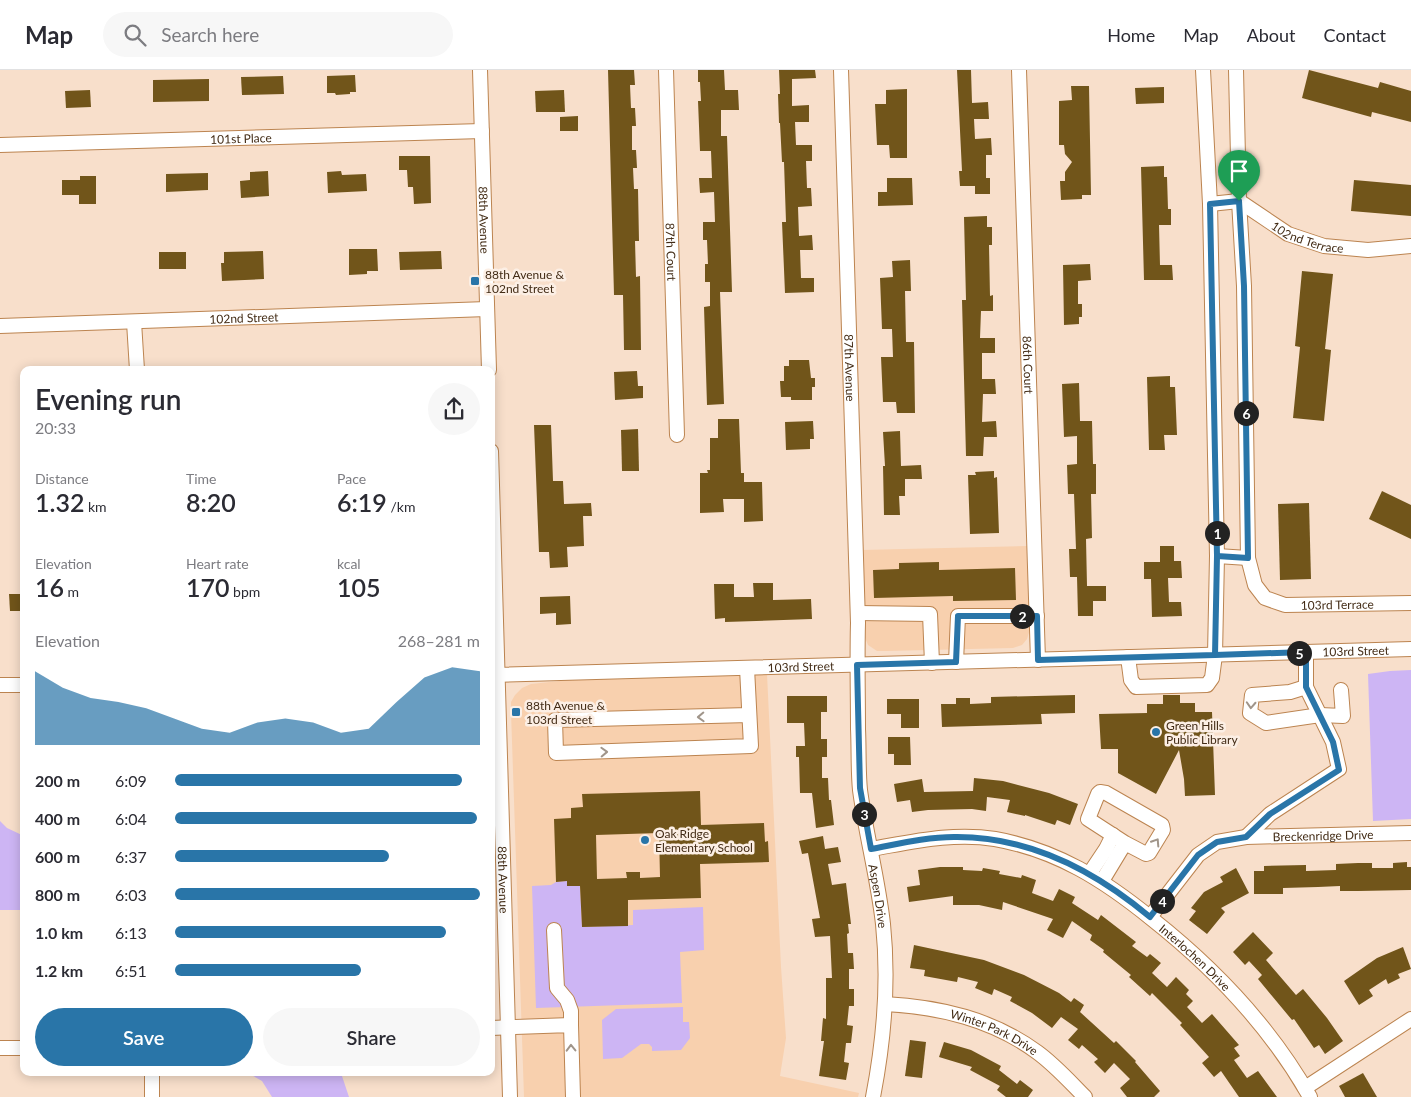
<!DOCTYPE html>
<meta charset="utf-8">
<style>
body{margin:0;font-family:Lato,sans-serif;background:#f7f7f7;color:#2b2b33;height:100vh;display:flex;flex-direction:column;font-size:19px;white-space:nowrap}
*{box-sizing:border-box;margin:0}
p{font-size:16px;color:#7c7c81}
.icon{flex:none;width:28px;height:28px;fill:none;stroke:currentColor;stroke-width:2;stroke-linecap:round;stroke-linejoin:round}
.map{position:relative;flex:1;overflow:hidden}
.panel{position:absolute;left:20px;top:296px;width:475px;height:710px;display:flex;flex-direction:column;background:#fff;border-radius:10px;box-shadow:0 2px 12px #0003}
.panel>*{flex:none}
.pin{position:absolute;display:grid;place-items:center;width:42px;height:42px;color:#fff;margin:-51px -21px;border-radius:50% 50% 50% 0;rotate:-45deg;box-shadow:0 0 5px #0007}
.pin .icon{rotate:45deg}
.km{position:absolute;width:25px;height:25px;margin:-12px;border-radius:50%;background:#222;color:#fff;font-size:14px;line-height:25px;text-align:center}
.round{display:grid;place-items:center;flex:none;width:52px;height:52px;border-radius:26px;background:#f7f7f7}
.summary{display:flex;align-items:center;justify-content:space-between;height:85px;padding:0 15px}
h1{font-size:28px;font-weight:600;line-height:38px}
.metrics{display:grid;grid-template-columns:repeat(3,1fr);gap:8px;height:85px;padding:5px 15px}
.metrics div{display:grid;align-content:center}
.metrics b{font-size:25px;font-weight:600}
.metrics small{font-size:14px;font-weight:400}
.metrics p{font-size:14px}
.chart{height:140px;padding:10px 15px}
.chart p{display:flex;justify-content:space-between}
.chart svg{width:100%;height:90px;margin-top:5px;fill:#2975a8;opacity:.7}
.cta{display:flex;gap:10px;margin-top:auto;padding:10px 15px}
.cta a{flex:1;height:58px;border-radius:30px;background:#2975a8;color:#fff;font-size:20px;font-weight:600;line-height:58px;text-align:center}
.cta a+a{background:#f7f7f7;color:#2b2b33}
ul{padding:0 15px;list-style:none;font-size:16px}
li{display:grid;grid-template-columns:80px 60px 1fr;align-items:center;height:38px}
li i{height:12px;border-radius:6px;background:#2975a8}
header{display:flex;align-items:center;gap:30px;box-sizing:border-box;height:70px;padding:0 25px;background:#fff;border-bottom:1px solid #e1e1e2}
header strong{font-size:24px}
nav{display:flex;gap:28px;margin-inline-start:auto;font-size:18px}
.search{width:350px;height:45px;background:#f7f7f7;display:flex;align-items:center;gap:12px;box-sizing:border-box;padding:0 18px;border-radius:28px;color:#7c7c81;font-size:19px}
.map>svg:first-child{display:block}
.built{fill:#f8d0ae}
.green{fill:#cdb5f4}
.building{fill:#71551a;fill-rule:evenodd}
.lines{fill:none;stroke-linecap:round;stroke-linejoin:round}
.minor-casing{stroke:#bc8450;stroke-width:16}
.minor{stroke:#fff;stroke-width:14}
.oneway{stroke:#a0958a}
.route-casing{stroke:#fff;stroke-width:10}
.route{stroke:#2975a8;stroke-width:6}
.poi-dot{fill:#2975a8;stroke:#fcefe5;stroke-width:2}
.labels{text-anchor:middle;dominant-baseline:central;stroke-width:5;stroke-linejoin:round;paint-order:stroke}
.street-label{font-size:12px;fill:#422b15;stroke:#fcefe5}
.poi-label{font-size:12px;fill:#422b15;stroke:#fcefe5;text-anchor:start}
</style>
<header>
<strong>Map</strong>
<div class="search"><svg class="icon" aria-label="search" viewBox="0 0 24 24"><circle cx="10" cy="10" r="6"/><path d="M15 15l6 6"/></svg>Search here</div>
<nav><a>Home</a><a>Map</a><a>About</a><a>Contact</a></nav>
</header>
<div class="map">
<svg width="1411" height="1027" viewBox="0 0 1411 1027">
<rect width="100%" height="100%" fill="#f8dfcb"/>
<g class="built">
<path d="M1027,476l3,83 -3,10 -5,6 -9,3 -127,3h-9l-9,-6 -4,-10 -2,-85z"/>
<path d="M767,604l14,293 5,71 -6,38 79,17 -1,4h-334l-13,-385v-10l4,-7 7,-7 9,-4 38,-4z"/>
</g>
<g class="green">
<path d="M1411,600v149l-38,2 -5,-147 22,-3z"/>
<path d="M0,751l7,7 17,8v74h-24z"/>
<path d="M567,811l1,5h12l2,41 51,-2v-15l70,-3 1,43 -24,2 2,51 -146,5 -4,-122 19,-1 5,-3z"/>
<path d="M683,937v15h6l1,16 -9,12 -29,1v-4l-3,-3h-8l-19,14 -19,1 -1,-39 14,-11z"/>
<path d="M248,1003h93l8,24h-77l-10,-16z"/>
</g>
<g class="building">
<path d="M608,0h26l1,15h-5l1,23h4l1,18h-4v24h4l1,18h-4l1,21h4l1,52h-4l1,36 4,-1 1,74h-17l-1,-55h-9z"/>
<path d="M698,0h26l1,20h13l1,20h-18v26h6l5,156h-12l4,112 -17,1 -3,-98 6,-1v-24h-5v-18h3l-1,-24h-4v-18h12l-1,-30 -14,1 -1,-15h13l-1,-27h-11l-2,-50h3l-1,-19h-2z"/>
<path d="M779,0h36l1,8 -24,1v27l17,-1v17h-14l1,23h16v16h-6l1,27h4l1,18 -14,1 1,29 13,-1 1,15h-13l1,28h13v14l-29,1 -3,-71h4l-2,-60h-2l-2,-39h-1l-1,-29h2z"/>
<path d="M957,0h14l1,33 16,-1 1,17h-15l1,20 16,-1 1,17h-6v23h4v16h-15v-8h-15l-1,-15h3z"/>
<path d="M1309,0l69,18 2,-6 31,9v31l-39,-10 -1,5 -69,-19z"/>
<path d="M355,5l1,17h-6v2l-14,1 -1,-2h-8v-17z"/>
<path d="M283,6l1,18 -42,1 -1,-18z"/>
<path d="M209,9v22l-56,1v-22z"/>
<path d="M1071,16h18l2,109h-9v4l-21,1 -1,-19h5v-9l7,-10 -7,-8 -1,-9h-5v-44l13,-1z"/>
<path d="M1164,17v16l-28,1 -1,-16z"/>
<path d="M907,19v69h-17l-1,-13h-12l-2,-41h11v-14z"/>
<path d="M90,20l1,17 -25,1 -1,-17z"/>
<path d="M564,20l1,22h-29l-1,-21z"/>
<path d="M578,46v15h-18v-14z"/>
<path d="M399,86h31l1,47 -17,1 -1,-17h-5l-1,-17h-8z"/>
<path d="M1164,96v11h3l1,32h3v16h-12l1,40h12l1,15h-29l-3,-113z"/>
<path d="M268,101l1,25 -28,2 -1,-17 10,-1v-8z"/>
<path d="M341,101l1,4 24,-1 1,17 -39,2 -1,-21z"/>
<path d="M208,103v17l-42,2v-18z"/>
<path d="M80,106h16v28h-17v-9h-17v-15h18z"/>
<path d="M887,108h25l1,27 -35,1v-14h9z"/>
<path d="M1354,110l57,5v31l-60,-5z"/>
<path d="M987,146v11h5v18h-3l1,51 3,-1v16h-12l-1,27h15v15h-13v26h13l1,15h-13l-1,28 14,-1 1,16h-13l-1,19h-17l-4,-156h4l-2,-83z"/>
<path d="M349,179h28l1,22h-11v3l-18,1z"/>
<path d="M263,181l1,28 -42,2 -1,-18h3v-11z"/>
<path d="M441,181l1,18 -42,1 -1,-18z"/>
<rect x="159" y="182" width="27" height="17"/>
<path d="M910,190l1,31h-6l1,51h8l1,71h-18l-1,-11h-13l-2,-45h12l-1,-28h-10l-2,-51 13,-1 -1,-16z"/>
<path d="M1090,194l1,16 -13,1v23h4v13h-3v7l-15,1 -1,-60z"/>
<path d="M1302,201l31,3 -8,75 6,1 -7,71 -31,-3 7,-71 -5,-1z"/>
<path d="M789,290h20l2,18h4v9h-3v13h-21v-3h-10l-1,-16h4v-15h5z"/>
<path d="M637,301l1,15h5v12l-28,2 -1,-28z"/>
<path d="M1170,306v11h5l2,48h-13l1,15h-16l-2,-73z"/>
<path d="M1079,313l1,38h12l1,43h3v30h-5l1,44 -6,1 1,47h19v15h-13v15h-15l-1,-39h-7l-1,-28h7l-2,-55h-6l-1,-29 10,-1v-28l-13,1 -2,-53z"/>
<path d="M718,349h21l2,54h3v9h18l1,39 -19,1v-23h-21l1,13 -24,1v-40h8l-1,-3h3v-32h8z"/>
<path d="M813,351l1,18h-4v10l-24,1 -1,-28z"/>
<path d="M534,355h17l2,56h10l1,23 27,-1 1,13h-9l1,30 -17,1 1,20 -18,1 -1,-16h-10z"/>
<path d="M638,359l1,42h-17l-1,-41z"/>
<path d="M900,361l1,35 20,-1 1,14h-17v17h-6l1,19h-16l-1,-49h2l-2,-34z"/>
<path d="M994,401v7l3,-1 2,56 -29,1 -2,-59h8l-1,-3z"/>
<path d="M1382,421l29,14v34l-42,-20z"/>
<path d="M1309,433l2,76 -31,1 -2,-76z"/>
<path d="M1160,476h14v15h7l1,17h-14l1,24h12l1,14 -30,1 -1,-38h-7v-17h16z"/>
<path d="M939,492v8l76,-2 1,32 -63,1v-5l-79,2 -1,-28 26,-1v-6z"/>
<path d="M753,513h20v17l38,-1 1,20 -87,3v-4l-10,1 -1,-35h20v13h20z"/>
<path d="M9,524h15v17h-14z"/>
<path d="M570,526l1,28 -15,1v-12l-16,1v-17z"/>
<path d="M1075,625v18l-34,1 1,10 -100,3 -1,-23h15v-6h14v6l21,-1v-6z"/>
<path d="M1163,625h17v8h15v9h17l3,83 -30,1 -1,-17 -5,-29 -23,44 -38,-21v-24h-17l-2,-35 48,-1v-9h16z"/>
<path d="M787,626h40v16h-6v27h6v18h-5v21h6l1,22h2l3,25 -18,3 -4,-35h-12l-1,-36h-3v-11h9l-1,-23h-17z"/>
<path d="M887,629h32v29h-18v-14h-14z"/>
<path d="M888,667h22l1,28h-17v-11h-6z"/>
<path d="M974,708l29,3 46,12 29,11 -8,21 -13,-5 -2,5 -30,-10v1l-18,-4 3,-12 -23,-3 -1,14 -14,-2 -44,1 -16,2 -2,-12 -13,2 -3,-18 28,-5 2,13 49,-1z"/>
<path d="M700,721l1,34 63,-2 1,19 3,-1 1,21 -69,2 1,34 -73,2v26l-46,1 -2,-41h-13v-5l-11,1 -2,-63 17,-1v-10l12,-1 -1,-13zM659,763l1,44 -20,1v-6h-14l1,6 -30,1 -1,-44z"/>
<path d="M823,766l2,13 13,-2 3,15 -13,2 4,21 14,-2 5,41h-3l1,9 -2,1 1,19h5l1,16h-5v20h5v17h-5l-2,19 6,1 -2,17h-5l-2,19 5,1 -3,17 -27,-4 5,-35h-3l2,-23 3,1v-41h6l-2,-42 -15,1 -3,-18 8,-1 -12,-65 -6,1 -3,-13z"/>
<path d="M1407,792v5h4v23l-53,1h-18v-5l-22,1 -35,1v6h-29v-23h10v-5l42,-1v6l30,-1v-6l22,-1h14v5h21v-5z"/>
<path d="M940,797h23v3l19,1 1,-3 17,3 -1,3 22,4 1,-3 14,5 -4,13 21,8 6,-12 16,8 -3,6 26,17 3,-5 35,27 -4,4 15,11 3,-3 11,9 -9,10 15,14 9,-10 13,13 -3,4 7,7 -6,6 15,16 10,-9 27,31 -5,3 6,8 -6,4 13,18 11,-7 19,26h-38l-18,-26 -7,6 -12,-14 7,-6 -29,-32 2,-2 -30,-30 -2,3 -21,-19 2,-2 -28,-23 1,-2 -14,-10 2,-5 -20,-14 -9,17 -16,-8 6,-11 -50,-17 -1,8 -23,-5h-26v-9l-44,6 -2,-15 13,-2 -2,-15z"/>
<path d="M1236,798l13,25 -28,15 4,4 -18,22 -18,-14 7,-9 -5,-3 13,-16 19,-10 -3,-5z"/>
<path d="M1253,862l20,21 -7,7 30,35 7,-6 24,29 16,23 -18,13 -6,-9 -5,3 -20,-29 -2,1 -34,-41 4,-4 -13,-14 -4,4 -12,-13z"/>
<path d="M914,875l70,15 40,15 35,18 12,9 3,-4 10,7 -4,7 34,31 2,-2 20,20 -1,1 25,29 -6,6h-27l-7,-9 10,-9 -16,-16 -9,10 -11,-11 4,-3 -16,-14 -3,4 -11,-9 10,-11 -17,-12 -9,11 -20,-15 -22,-12 2,-4 -18,-8 -2,6 -17,-7 3,-6 -20,-5 -1,5 -33,-6 1,-6 -15,-2z"/>
<path d="M1403,877l8,22 -13,5 2,4 -12,6 -2,-5 -17,11 4,6 -14,9 -15,-24 33,-23z"/>
<path d="M910,970l16,2 -4,36 -17,-2z"/>
<path d="M944,972l27,8 30,16 -2,4 18,14 3,-4 13,10 -5,7h-22l-9,-7 3,-4 -30,-16 2,-3 -33,-10z"/>
<path d="M1363,1003l14,24h-32l-6,-11z"/>
</g>
<g class="lines">
<defs>
<g id="minor">
<path id="s1" d="M480,0l9,300"/>
<path id="s2" d="M666,0l11,365"/>
<path id="s3" d="M841,0l17,553c-1,36 0,71 0,106 1,20 0,41 2,61 6,45 18,89 23,134 6,57 1,116 -10,173"/>
<path id="s4" d="M1019,0l19,590"/>
<path id="s5" d="M1236,0l3,131 5,85 4,272 7,27 10,13 20,7 126,-2"/>
<path id="s6" d="M0,75l482,-14"/>
<path id="s7" d="M1210,134l29,-3 49,33 36,12 44,4 43,-4"/>
<path d="M134,252l3,48"/>
<path id="s8" d="M0,256l487,-17"/>
<path id="s9" d="M491,381l19,646"/>
<path d="M1217,486l31,2"/>
<path d="M858,543l72,1 2,49"/>
<path d="M1128,587l3,23 5,7 71,-2 5,-7 3,-23 2,-99 -7,-352 -7,-134"/>
<path d="M956,592l2,-46h79"/>
<path d="M747,598l4,78 -195,7 -1,-33 194,-5"/>
<path id="s10" d="M491,605l920,-26"/>
<path d="M0,615h24"/>
<path d="M1306,617l-16,5 -38,3 -2,18 16,10 54,-8 23,1 -2,-26"/>
<path d="M1246,767l24,-23 69,-45 -6,-27 -27,-55v-35"/>
<path id="s11" d="M871,779c41,-7 82,-17 124,-10 62,11 109,41 157,80 62,49 119,109 158,178"/>
<path d="M1090,803l16,-24 7,-14"/>
<path d="M1102,811l23,-38 21,11 3,-1 14,-23 -1,-5 -56,-32 -6,-1 -2,2 -10,25 37,24"/>
<path id="s12" d="M1150,847l48,-62 19,-13 29,-5 165,-4"/>
<path d="M554,860l3,58 10,12 4,11v14"/>
<path id="s13" d="M885,934c55,3 107,15 152,48 18,13 33,30 48,45"/>
<path d="M491,958l80,-3 2,72"/>
<path d="M0,978h24"/>
<path d="M152,1002v25"/>
<path d="M1305,1018l106,-69"/>
</g>
</defs>
<use href="#minor" class="minor-casing"/>
<use href="#minor" class="minor"/>
</g>
<defs><path id="oneway-chevron" d="M-2-3.5L2.5 0L-2 3.5" fill="none" stroke-width="1.6" stroke-linecap="round" stroke-linejoin="round" transform="scale(1.25)"/></defs>
<g class="oneway">
<use href="#oneway-chevron" transform="translate(1251 635) rotate(93)"/>
<use href="#oneway-chevron" transform="translate(701 647) rotate(178)"/>
<use href="#oneway-chevron" transform="translate(604 682) rotate(-2)"/>
<use href="#oneway-chevron" transform="translate(1156 772) rotate(-57)"/>
<use href="#oneway-chevron" transform="translate(571 978) rotate(-91)"/>
</g>
<g class="lines">
<defs>
<path id="route" d="M1239,131l-29,3 7,352 -2,99 -177,5 -1,-44h-79l-2,46 -99,3 3,123 11,61c27,-5 55,-12 83,-12 75,-1 140,33 196,80l48,-62 19,-13 29,-5 24,-23 69,-44 -6,-28 -27,-55v-35l-91,3 2,-99 31,2 -4,-272 -5,-85"/>
</defs>
<use href="#route" class="route-casing"/>
<use href="#route" class="route"/>
</g>
<g class="poi-dot">
<rect x="470" y="206" width="10" height="10" rx="2.5"/>
<rect x="511" y="637" width="10" height="10" rx="2.5"/>
<circle cx="1156" cy="662" r="5"/>
<circle cx="645" cy="770" r="5"/>
</g>
<g class="labels">
<g class="street-label">
<text stroke="none"><textPath href="#s6" startOffset="241">101st Place</textPath></text>
<text stroke="none"><textPath href="#s1" startOffset="150">88th Avenue</textPath></text>
<text stroke="none"><textPath href="#s7" startOffset="108">102nd Terrace</textPath></text>
<text stroke="none"><textPath href="#s2" startOffset="182">87th Court</textPath></text>
<text stroke="none"><textPath href="#s8" startOffset="244">102nd Street</textPath></text>
<text stroke="none"><textPath href="#s4" startOffset="295">86th Court</textPath></text>
<text stroke="none"><textPath href="#s3" startOffset="298">87th Avenue</textPath></text>
<text stroke="none"><textPath href="#s5" startOffset="606">103rd Terrace</textPath></text>
<text stroke="none"><textPath href="#s10" startOffset="865">103rd Street</textPath></text>
<text stroke="none"><textPath href="#s10" startOffset="310">103rd Street</textPath></text>
<text stroke="none"><textPath href="#s12" startOffset="208">Breckenridge Drive</textPath></text>
<text stroke="none"><textPath href="#s9" startOffset="429">88th Avenue</textPath></text>
<text stroke="none"><textPath href="#s3" startOffset="828">Aspen Drive</textPath></text>
<text stroke="none"><textPath href="#s11" startOffset="361">Interlochen Drive</textPath></text>
<text stroke="none"><textPath href="#s13" startOffset="114">Winter Park Drive</textPath></text>
</g>
<g class="poi-label">
<text x="485" y="204">88th Avenue &amp;<tspan x="485" dy="14">102nd Street</tspan></text>
<text x="526" y="635">88th Avenue &amp;<tspan x="526" dy="14">103rd Street</tspan></text>
<text x="1166" y="655">Green Hills<tspan x="1166" dy="14">Public Library</tspan></text>
<text x="655" y="763">Oak Ridge<tspan x="655" dy="14">Elementary School</tspan></text>
</g>
</g>
</svg>
<div class="pin" style="left:1239px;top:131px;background:#1e9e55"><svg class="icon" aria-label="arrive" viewBox="0 0 24 24"><path d="M6 21V4h12l-3 4 3 4H6"/></svg></div>
<b class="km" style="left:1217px;top:463px">1</b>
<b class="km" style="left:1022px;top:546px">2</b>
<b class="km" style="left:864px;top:744px">3</b>
<b class="km" style="left:1162px;top:831px">4</b>
<b class="km" style="left:1299px;top:583px">5</b>
<b class="km" style="left:1246px;top:343px">6</b>
<section class="panel">
<div class="summary"><div><h1>Evening run</h1><p>20:33</p></div><a class="round"><svg class="icon" aria-label="share" viewBox="0 0 24 24"><path d="M12 15V3M7 8l5-5 5 5M5 13v7h14v-7"/></svg></a></div>
<div class="metrics">
<div><p>Distance</p><b>1.32<small> km</small></b></div>
<div><p>Time</p><b>8:20</b></div>
<div><p>Pace</p><b>6:19<small> /km</small></b></div>
</div>
<div class="metrics">
<div><p>Elevation</p><b>16<small> m</small></b></div>
<div><p>Heart rate</p><b>170<small> bpm</small></b></div>
<div><p>kcal</p><b>105</b></div>
</div>
<div class="chart"><p><span>Elevation</span>268–281 m</p>
<svg viewBox="0 0 160 44" preserveAspectRatio="none"><path d="M0 44V8L10 16L20 21L30 23L40 26L50 31L60 36L70 38L80 33L90 31L100 33L110 38L120 36L130 23L140 11L150 6L160 8V44z"/></svg>
</div>
<ul>
<li><b>200 m</b>6:09<i style="width:94%"></i></li>
<li><b>400 m</b>6:04<i style="width:99%"></i></li>
<li><b>600 m</b>6:37<i style="width:70%"></i></li>
<li><b>800 m</b>6:03<i style="width:100%"></i></li>
<li><b>1.0 km</b>6:13<i style="width:89%"></i></li>
<li><b>1.2 km</b>6:51<i style="width:61%"></i></li>
</ul>
<div class="cta"><a>Save</a><a>Share</a></div>
</section>
</div>
